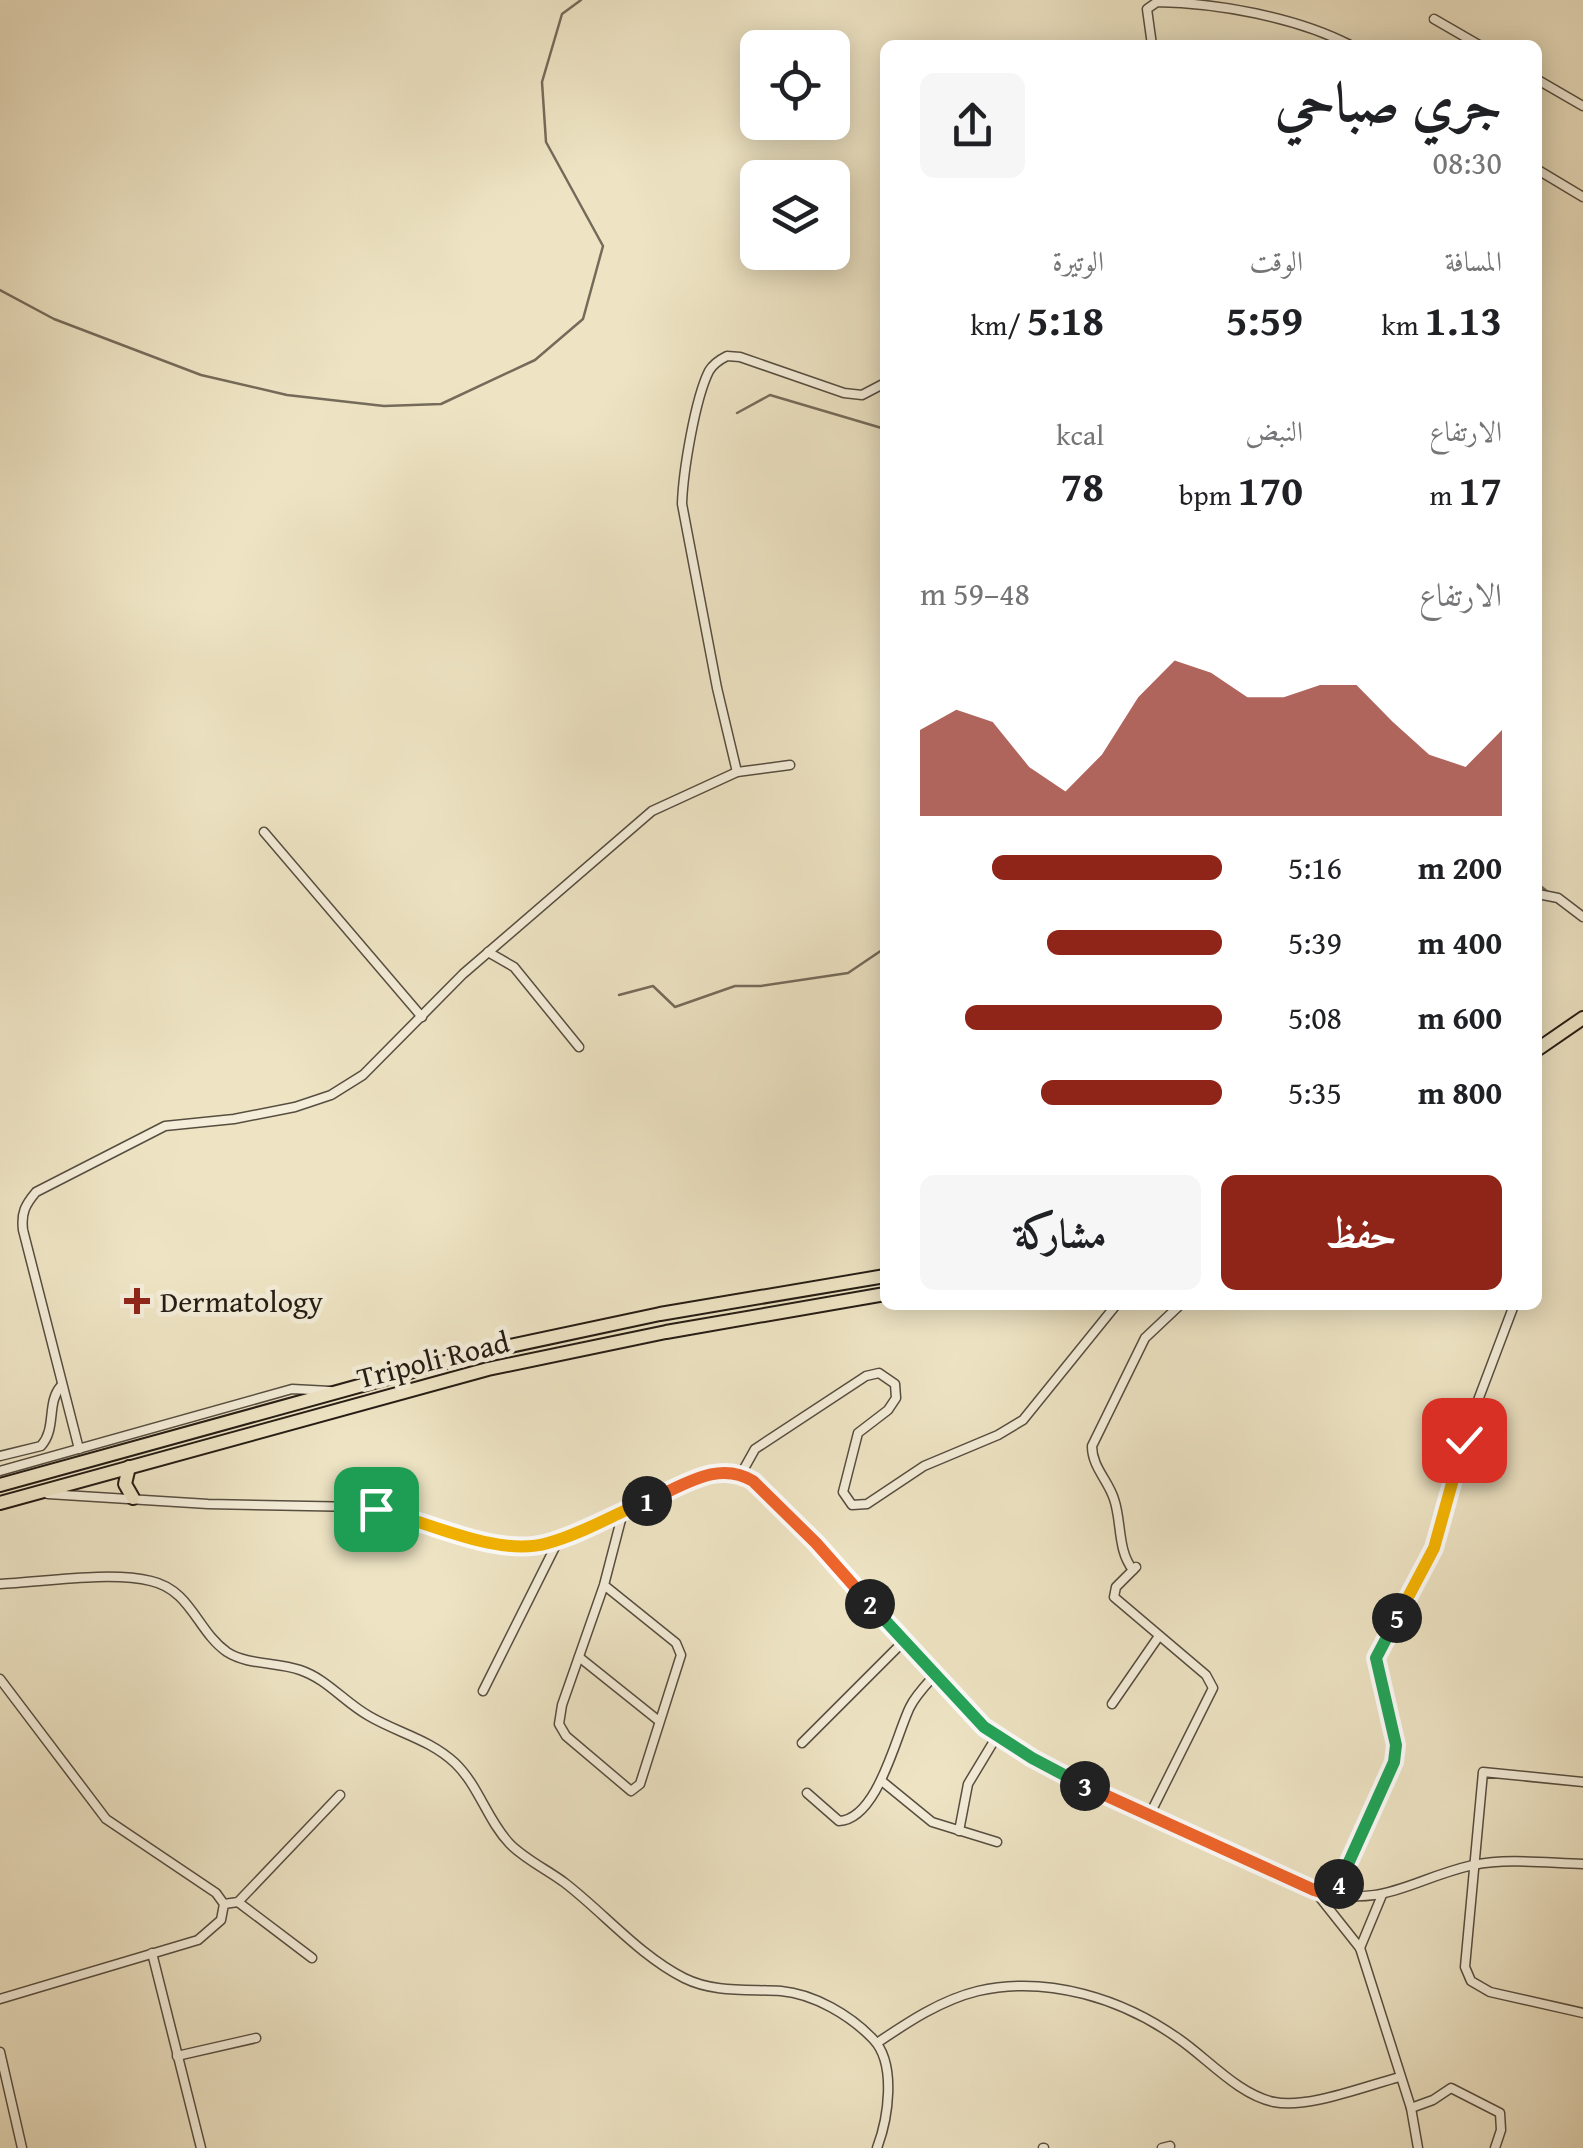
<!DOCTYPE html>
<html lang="ar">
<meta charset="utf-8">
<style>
body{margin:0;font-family:"Gentium Book Plus",Amiri,serif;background:#f6f6f6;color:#202124;direction:rtl;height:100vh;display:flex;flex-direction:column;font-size:38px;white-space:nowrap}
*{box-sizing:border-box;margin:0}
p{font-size:32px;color:#757577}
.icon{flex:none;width:55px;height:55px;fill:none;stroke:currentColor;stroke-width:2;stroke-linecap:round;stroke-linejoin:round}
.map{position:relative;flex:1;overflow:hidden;direction:ltr}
.sheet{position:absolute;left:880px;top:40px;width:662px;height:1270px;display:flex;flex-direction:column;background:#fff;border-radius:15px;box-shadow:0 5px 25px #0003;direction:rtl}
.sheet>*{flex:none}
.controls{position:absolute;left:740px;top:30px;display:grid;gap:20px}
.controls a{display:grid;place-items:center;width:110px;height:110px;border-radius:15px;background:#fff;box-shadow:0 5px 25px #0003;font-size:50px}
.pin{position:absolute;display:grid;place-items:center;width:85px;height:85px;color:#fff;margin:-42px;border-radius:20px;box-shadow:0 5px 15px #0006}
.km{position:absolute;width:50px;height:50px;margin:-25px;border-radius:50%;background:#222;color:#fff;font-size:28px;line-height:50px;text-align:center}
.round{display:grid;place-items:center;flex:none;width:105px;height:105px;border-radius:15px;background:#f6f6f6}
.headline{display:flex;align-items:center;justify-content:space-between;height:170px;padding:0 40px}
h1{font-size:55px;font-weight:800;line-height:75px}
.figures{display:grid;grid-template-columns:repeat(3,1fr);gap:15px;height:170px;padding:10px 40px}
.figures div{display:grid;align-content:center}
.figures b{font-size:42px;font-weight:800}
.figures small{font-size:28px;font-weight:400}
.figures p{font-size:28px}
.chart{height:280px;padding:20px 40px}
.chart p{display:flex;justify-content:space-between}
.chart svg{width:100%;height:180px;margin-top:10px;fill:#8f2418;opacity:.7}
.cta{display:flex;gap:20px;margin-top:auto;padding:20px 40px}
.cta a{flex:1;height:115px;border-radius:15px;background:#8f2418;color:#fff;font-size:40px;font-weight:800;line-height:115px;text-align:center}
.cta a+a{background:#f6f6f6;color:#202124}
ul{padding:0 40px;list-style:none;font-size:32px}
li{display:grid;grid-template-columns:160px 120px 1fr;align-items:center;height:75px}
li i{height:25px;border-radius:12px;background:#8f2418}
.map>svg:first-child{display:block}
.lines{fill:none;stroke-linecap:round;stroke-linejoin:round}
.stream{stroke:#756b5a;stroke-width:2.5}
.minor-casing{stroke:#574e40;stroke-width:11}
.trunk-casing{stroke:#251c14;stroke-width:16}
.minor{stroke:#f4edd9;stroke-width:8}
.trunk{stroke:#eee4c4;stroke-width:12}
.split-1-casing{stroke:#fff;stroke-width:20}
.split-2-casing{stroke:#fff;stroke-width:20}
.split-3-casing{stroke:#fff;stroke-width:20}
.split-4-casing{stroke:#fff;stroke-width:20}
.split-5-casing{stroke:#fff;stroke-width:20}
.split-6-casing{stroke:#fff;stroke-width:20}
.split-1{stroke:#f5b400;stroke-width:12}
.split-2{stroke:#f0652b;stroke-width:12}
.split-3{stroke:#22a559;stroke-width:12}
.split-4{stroke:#f0652b;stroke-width:12}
.split-5{stroke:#22a559;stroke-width:12}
.split-6{stroke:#f5b400;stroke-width:12}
.poi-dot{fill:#8f2418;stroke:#f4edd9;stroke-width:4}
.labels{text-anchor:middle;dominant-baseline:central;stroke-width:9;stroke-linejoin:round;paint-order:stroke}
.poi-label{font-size:30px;fill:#251c14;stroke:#f4edd9;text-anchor:start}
.street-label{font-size:30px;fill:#251c14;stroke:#f4edd9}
</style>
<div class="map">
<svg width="1583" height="2148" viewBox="0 0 1583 2148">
<rect width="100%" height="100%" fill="#eee4c4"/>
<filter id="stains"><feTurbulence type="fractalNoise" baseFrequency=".002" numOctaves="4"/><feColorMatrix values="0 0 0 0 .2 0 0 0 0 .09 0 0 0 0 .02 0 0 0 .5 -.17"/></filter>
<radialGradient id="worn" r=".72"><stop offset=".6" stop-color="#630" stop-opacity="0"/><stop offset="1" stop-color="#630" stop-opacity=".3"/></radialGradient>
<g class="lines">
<g class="stream">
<path d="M0,290l54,29 147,56 86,20 97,11 57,-2 94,-44 48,-41 20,-73 -57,-104 -4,-60 20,-68 19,-14"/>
<path d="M737,413l33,-18 115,34"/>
<path d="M1538,884l10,8"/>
<path d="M619,995l34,-9 22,21 60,-21h26l87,-13 37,-25"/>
</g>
<defs>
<g id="minor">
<path d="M1434,19l45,26"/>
<path d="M1152,45l-5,-36 10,-7c60,1 139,15 193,43"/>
<path d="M1538,80l45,26"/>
<path d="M1538,170l45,27"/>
<path d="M737,772l-20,-84 -35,-184c1,-32 13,-105 27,-133 4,-7 10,-11 18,-15l13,1 104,36 18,2 23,-12"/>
<path d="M264,832l158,185"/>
<path d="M1538,894l20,4 25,19"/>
<path d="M488,952l26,15 65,80"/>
<path d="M79,1449l-56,-219c-2,-17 2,-25 13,-38l129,-66 69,-7 61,-12 36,-12 32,-20 100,-101 189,-163 85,-39 53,-7"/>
<path d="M0,1456l41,-10c16,-18 5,-43 20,-60"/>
<path d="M0,1471l292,-82 38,2"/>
<path d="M741,1474l14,-25 111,-73 13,-3 16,11 1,14 -8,12 -30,23 -15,59 9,13 15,-1 57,-38 74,-31 25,-15 93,-115"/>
<path d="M48,1494l160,10 153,3 32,6 110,33 43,-2 162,-70 22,-3 23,10 63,62 143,160 38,33 78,46 239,108c71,19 94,-10 159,-25 35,-7 74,-2 110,-1"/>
<path d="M1136,1567l-20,20 -2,10 92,78 7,13 -63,126"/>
<path d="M1133,1570c-16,-20 -11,-48 -19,-71 -6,-19 -22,-32 -22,-53l53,-108 35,-33"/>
<path d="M0,1584c43,-2 110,-13 151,-3 40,9 46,50 76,71 20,13 50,10 73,18 27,9 44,32 69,46 29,17 60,23 86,47 24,23 32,57 55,81 16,16 38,26 55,39 40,31 74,72 119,95 30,15 64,11 97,13 33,3 69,24 92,48 24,25 15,80 4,109"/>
<path d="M604,1585l72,58 5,12 -41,129 -9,7 -65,-55 -7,-12 3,-19 42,-120 19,-73"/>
<path d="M579,1657l80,64"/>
<path d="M0,1679l106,140 110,74 8,11 -3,16 -23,20 -198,59"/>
<path d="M483,1691l76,-152"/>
<path d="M1112,1704l47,-68"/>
<path d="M802,1743l101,-101"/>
<path d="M883,1782l49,40 65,20"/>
<path d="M1583,1782l-100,-10 -18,195 6,14 19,11 93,21"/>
<path d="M807,1793l32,28c39,-2 57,-86 71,-114 6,-12 15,-21 24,-31"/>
<path d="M959,1831l9,-47 29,-48"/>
<path d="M1314,1890l46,58 51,160 7,40"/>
<path d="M1334,1895l60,-133 2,-17 -20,-87 58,-110 29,-108 51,-135"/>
<path d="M238,1902l74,56"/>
<path d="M224,1904l14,-2 102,-107"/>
<path d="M1360,1948l22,-53"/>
<path d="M152,1953l49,195"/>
<path d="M877,2043c31,-21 64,-43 101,-52 70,-16 145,8 201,48 29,20 60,56 95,63 34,7 91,-16 126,-25"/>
<path d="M0,2052l22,96"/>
<path d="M177,2056l79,-18"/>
<path d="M1411,2108l22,-8 18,-12 49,25 1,17 -6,18"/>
<path d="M1043,2148h1"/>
<path d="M1162,2148l8,-2"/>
</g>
<g id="trunk">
<path d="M1538,1049l45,-31"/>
<path d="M129,1467l-4,17 8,14"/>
<path d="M0,1485l482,-133 178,-38 225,-38"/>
<path d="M0,1503l488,-134 178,-37 219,-38"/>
</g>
</defs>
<use href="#minor" class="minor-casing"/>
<use href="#trunk" class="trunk-casing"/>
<use href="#minor" class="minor"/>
<use href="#trunk" class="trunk"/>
</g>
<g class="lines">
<defs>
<path id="split-1" d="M376,1509c51,12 121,49 172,34 34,-9 66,-29 99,-42"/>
<path id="split-2" d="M647,1501c35,-14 70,-42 106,-20l63,62 54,61"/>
<path id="split-3" d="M870,1604l114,123 48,31 53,28"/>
<path id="split-4" d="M1085,1786l229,104 20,6 5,-12"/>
<path id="split-5" d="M1339,1884l55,-122 2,-17 -20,-87 21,-40"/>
<path id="split-6" d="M1397,1618l37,-70 30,-108"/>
</defs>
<use href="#split-1" class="split-1-casing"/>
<use href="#split-2" class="split-2-casing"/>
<use href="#split-3" class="split-3-casing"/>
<use href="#split-4" class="split-4-casing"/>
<use href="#split-5" class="split-5-casing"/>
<use href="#split-6" class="split-6-casing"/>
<use href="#split-1" class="split-1"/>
<use href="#split-2" class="split-2"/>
<use href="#split-3" class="split-3"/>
<use href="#split-4" class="split-4"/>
<use href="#split-5" class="split-5"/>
<use href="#split-6" class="split-6"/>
</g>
<path class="poi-dot" d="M132 1286h10v10h10v10h-10v10h-10v-10h-10v-10h10z"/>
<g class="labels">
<g class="poi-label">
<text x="160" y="1301">Dermatology</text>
</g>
<g class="street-label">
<text transform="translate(433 1359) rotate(-14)">Tripoli Road</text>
</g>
</g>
<rect width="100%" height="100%" filter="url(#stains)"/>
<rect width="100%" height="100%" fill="url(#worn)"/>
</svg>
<div class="controls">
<a><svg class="icon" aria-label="locate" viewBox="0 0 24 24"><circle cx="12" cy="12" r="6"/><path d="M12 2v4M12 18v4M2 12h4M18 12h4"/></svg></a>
<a><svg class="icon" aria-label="layers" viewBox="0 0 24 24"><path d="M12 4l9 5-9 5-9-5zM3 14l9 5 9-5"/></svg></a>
</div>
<div class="pin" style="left:376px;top:1509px;background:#1e9e55"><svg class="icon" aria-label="arrive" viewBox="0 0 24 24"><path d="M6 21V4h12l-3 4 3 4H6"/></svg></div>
<div class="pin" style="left:1464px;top:1440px;background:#d93025"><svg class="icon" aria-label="check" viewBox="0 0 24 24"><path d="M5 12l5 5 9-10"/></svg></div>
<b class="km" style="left:647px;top:1501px">1</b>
<b class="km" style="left:870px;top:1604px">2</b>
<b class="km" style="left:1085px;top:1786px">3</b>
<b class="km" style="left:1339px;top:1884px">4</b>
<b class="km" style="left:1397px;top:1618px">5</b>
<section class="sheet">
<div class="headline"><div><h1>جري صباحي</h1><p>08:30</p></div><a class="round"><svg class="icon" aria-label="share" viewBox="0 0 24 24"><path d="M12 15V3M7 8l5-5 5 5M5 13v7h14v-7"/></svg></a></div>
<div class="figures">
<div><p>المسافة</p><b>1.13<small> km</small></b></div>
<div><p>الوقت</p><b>5:59</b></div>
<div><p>الوتيرة</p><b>5:18<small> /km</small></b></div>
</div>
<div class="figures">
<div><p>الارتفاع</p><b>17<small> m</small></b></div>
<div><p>النبض</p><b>170<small> bpm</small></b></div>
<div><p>kcal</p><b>78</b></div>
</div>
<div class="chart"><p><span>الارتفاع</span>48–59 m</p>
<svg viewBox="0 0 160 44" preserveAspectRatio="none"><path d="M0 44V23L10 18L20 21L30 32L40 38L50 29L60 15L70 6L80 9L90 15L100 15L110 12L120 12L130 21L140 29L150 32L160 23V44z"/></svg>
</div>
<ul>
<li><b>200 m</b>5:16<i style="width:76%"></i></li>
<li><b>400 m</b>5:39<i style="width:58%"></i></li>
<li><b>600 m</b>5:08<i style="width:85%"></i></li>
<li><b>800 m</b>5:35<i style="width:60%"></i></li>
</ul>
<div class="cta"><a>حفظ</a><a>مشاركة</a></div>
</section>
</div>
